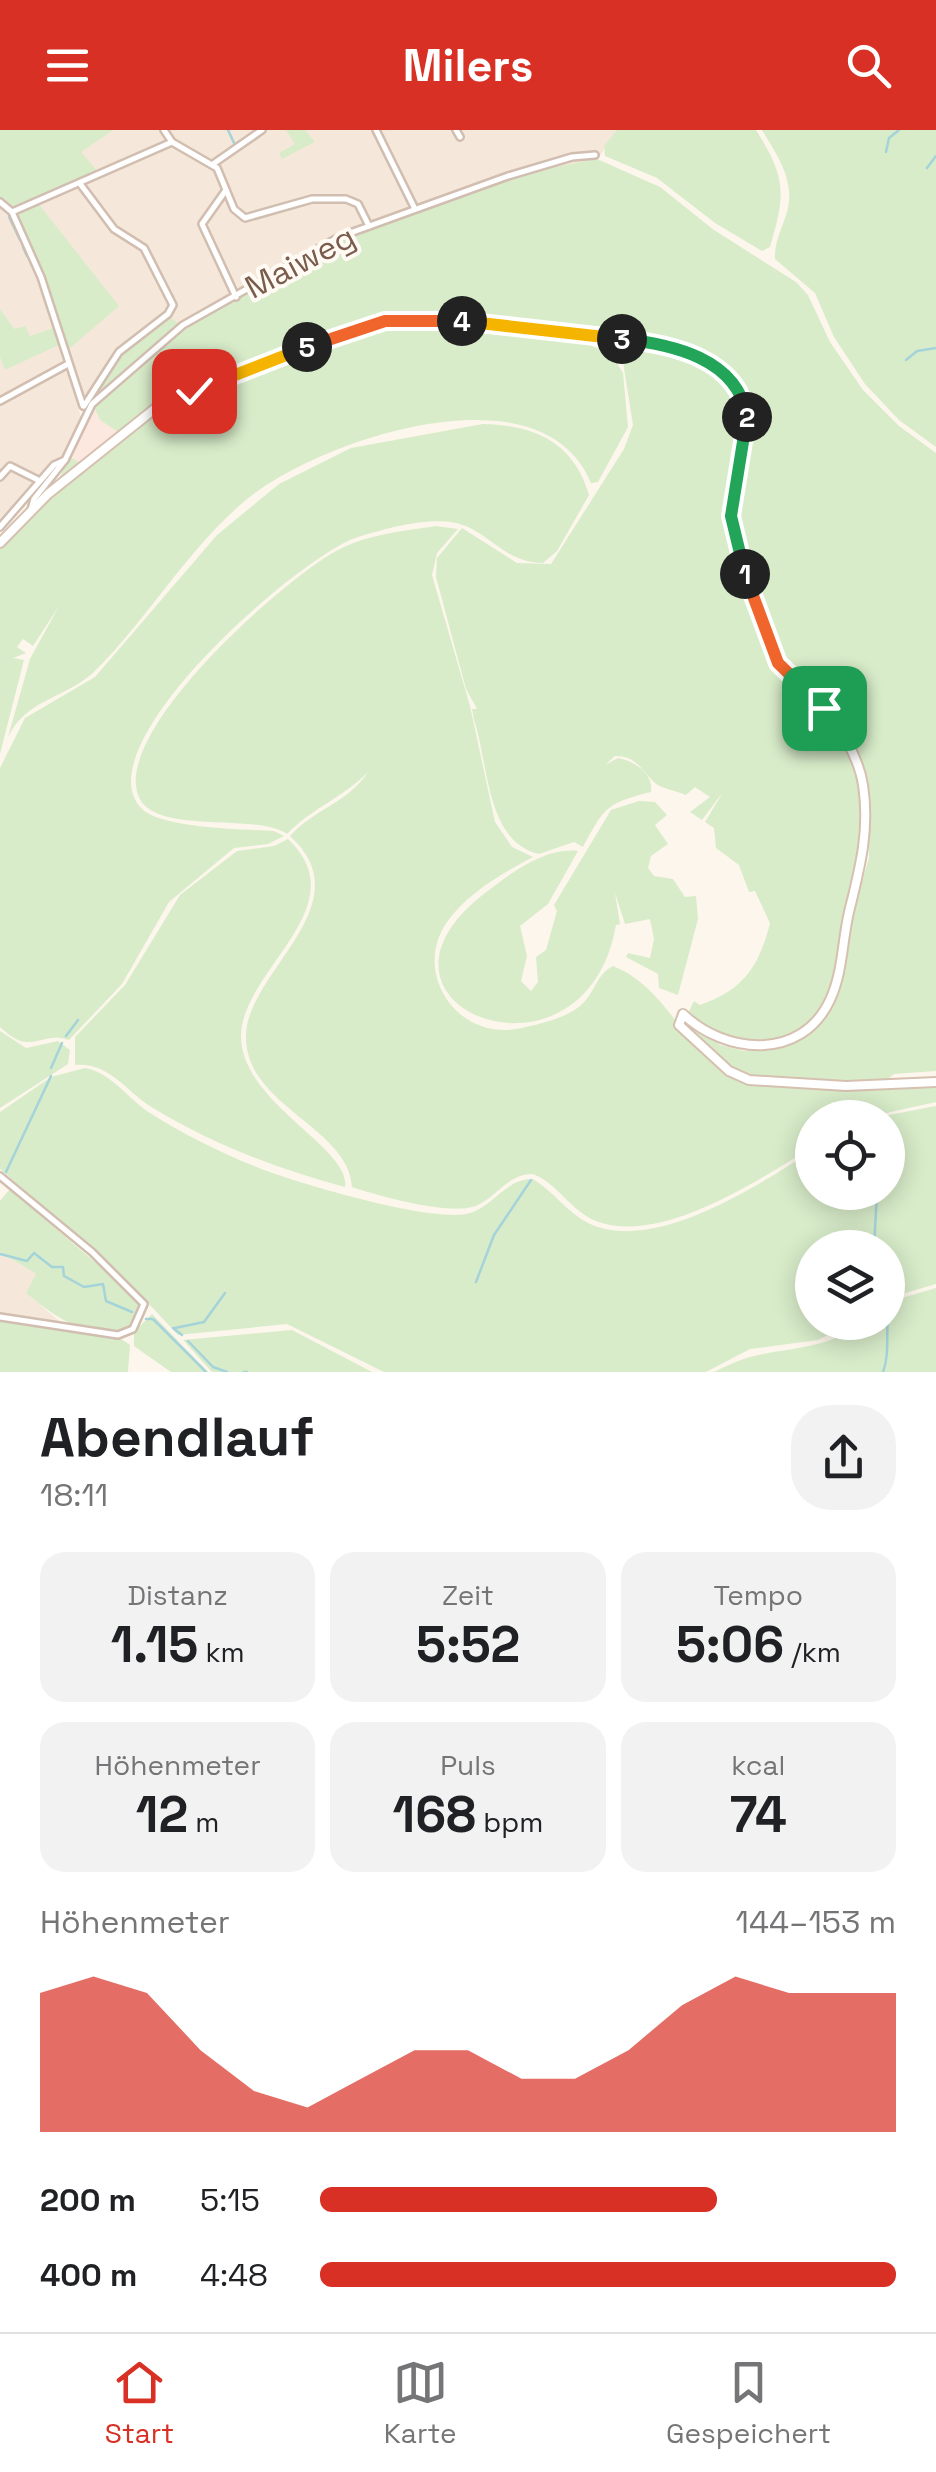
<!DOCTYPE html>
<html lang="de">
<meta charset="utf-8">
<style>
body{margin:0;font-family:"Space Grotesk",sans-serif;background:#f2f2f2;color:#202124;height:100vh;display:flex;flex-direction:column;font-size:38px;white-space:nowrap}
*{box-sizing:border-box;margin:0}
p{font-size:32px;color:#757577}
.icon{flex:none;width:55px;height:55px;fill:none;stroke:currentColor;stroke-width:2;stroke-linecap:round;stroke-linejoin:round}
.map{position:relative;height:1242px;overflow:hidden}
.details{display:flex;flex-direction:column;background:#fff;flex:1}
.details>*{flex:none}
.tools{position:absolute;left:795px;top:970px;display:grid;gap:20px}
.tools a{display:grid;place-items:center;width:110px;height:110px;border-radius:50%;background:#fff;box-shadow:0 5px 25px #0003;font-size:50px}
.pin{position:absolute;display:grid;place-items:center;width:85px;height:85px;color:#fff;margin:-42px;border-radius:20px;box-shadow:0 5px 15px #0006}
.km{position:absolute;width:50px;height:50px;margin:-25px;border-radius:50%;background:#222;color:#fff;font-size:28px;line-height:50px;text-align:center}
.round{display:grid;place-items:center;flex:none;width:105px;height:105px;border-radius:40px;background:#f2f2f2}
.overview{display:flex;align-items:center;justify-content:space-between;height:170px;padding:0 40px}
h1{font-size:55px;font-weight:800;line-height:75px}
.metrics{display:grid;grid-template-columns:repeat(3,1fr);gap:15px;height:170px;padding:10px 40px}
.metrics div{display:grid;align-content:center;border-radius:25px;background:#f2f2f2;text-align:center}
.metrics b{font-size:50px;font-weight:800}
.metrics small{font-size:28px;font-weight:400}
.metrics p{font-size:28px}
.chart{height:280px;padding:20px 40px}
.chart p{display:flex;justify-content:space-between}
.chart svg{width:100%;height:180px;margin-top:10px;fill:#d93025;opacity:.7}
ul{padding:0 40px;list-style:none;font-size:32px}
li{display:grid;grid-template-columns:160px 120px 1fr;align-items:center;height:75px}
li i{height:25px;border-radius:12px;background:#d93025}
header{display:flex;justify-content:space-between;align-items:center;height:130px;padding:0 40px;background:#d93025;color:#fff;font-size:45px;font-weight:800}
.tab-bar{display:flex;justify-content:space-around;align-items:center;height:140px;border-top:2px solid #e0e0e0;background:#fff;font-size:28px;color:#757577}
.tab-bar a{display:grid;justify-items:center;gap:5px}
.tab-bar .active{color:#d93025}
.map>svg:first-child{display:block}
.residential{fill:#f5e8da}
.commercial{fill:#fde8e0}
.green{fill:#d8ecc9}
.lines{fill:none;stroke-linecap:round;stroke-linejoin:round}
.stream{stroke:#a5d3da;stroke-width:2.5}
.street-casing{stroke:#d1beb0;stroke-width:10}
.secondary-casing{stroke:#d6c0b0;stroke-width:12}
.street{stroke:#fff;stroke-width:5}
.secondary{stroke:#fff;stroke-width:8}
.split-1-casing{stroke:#fff;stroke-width:20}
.split-2-casing{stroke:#fff;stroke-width:20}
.split-3-casing{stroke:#fff;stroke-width:20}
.split-4-casing{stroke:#fff;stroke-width:20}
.split-5-casing{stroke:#fff;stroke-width:20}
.split-6-casing{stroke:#fff;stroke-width:20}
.split-1{stroke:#f0652b;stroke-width:12}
.split-2{stroke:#22a559;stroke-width:12}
.split-3{stroke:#22a559;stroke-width:12}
.split-4{stroke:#f5b400;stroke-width:12}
.split-5{stroke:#f0652b;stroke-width:12}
.split-6{stroke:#f5b400;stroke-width:12}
.labels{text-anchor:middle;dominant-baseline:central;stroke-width:8;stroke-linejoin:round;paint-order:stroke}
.street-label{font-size:32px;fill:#7a5c4d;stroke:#fffaf3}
</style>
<header><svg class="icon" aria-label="menu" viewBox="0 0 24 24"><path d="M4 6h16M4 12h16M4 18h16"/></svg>Milers<svg class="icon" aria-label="search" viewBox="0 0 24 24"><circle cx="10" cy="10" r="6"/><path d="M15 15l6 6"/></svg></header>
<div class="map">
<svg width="936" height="1242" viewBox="0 0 936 1242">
<rect width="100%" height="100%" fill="#fdf6ec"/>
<g class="residential">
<path d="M0,0h617l-22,33 -65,9 -190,69 -157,87 -14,-11 -47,36 -33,49 -6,-5 -22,-72 -31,11 -16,-6 -14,-21z"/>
<path d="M61,214l20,74 -24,48 -57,64v-172l5,11z"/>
<path d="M0,1122l36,22 -9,20 36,30 -63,-10z"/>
</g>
<path class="commercial" d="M94,277l6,13 19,12 -40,31 -9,-6z"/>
<g class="green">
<path d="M0,0h111l1,1 -31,21 18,21 -86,33 -13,-9z"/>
<path d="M286,0h19l10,12 -33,17 -3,-6 16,-9z"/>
<path d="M617,0h139c30,48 30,63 14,117l-8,4 -47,-28 -58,-45 -52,-22 -1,-10z"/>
<path d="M762,0h174v317l-37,-27 -34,-36 -31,-47 -19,-44 -40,-34c-1,-17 7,-30 12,-47 9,-31 -10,-57 -25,-82z"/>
<path d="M597,29l63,28 54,43 82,52 12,13 22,47 33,48 36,36 37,27v618l-42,3 -10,8 -126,-2 -26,-11 -50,-42 2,-8 36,26 24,6 47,-7 30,-21 21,-42 10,-64 17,-59 -1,-67 -6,-23 -32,-56 -52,-57 -38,-111 -4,-40 16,-84 -18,-41 -34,-25 -25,-11 -229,-28h-44l-44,9 -132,54 -55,16 -113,86 12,-23 9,5 39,-30 -18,-12 -6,-13 89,-79 157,-87 190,-69z"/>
<path d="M37,72l82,104 -50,43 -21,-64 -31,-65 3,-9z"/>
<path d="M0,179l14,20 11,-3 5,10 26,-9 5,17 -56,26 -5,-12z"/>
<path d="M170,187l9,7 -90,78 33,-49z"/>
<path d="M420,192l151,15 40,17 12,19 5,54 -30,55 -7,1c-49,-119 -270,-44 -344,16 -59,49 -97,117 -151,171 -28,28 -69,28 -88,67l22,-78 29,-53 -26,40 -10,-7 -6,8 9,6 -13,5 11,2 -24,94v-206l33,-35 130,-107 65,-20 95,-41 62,-19z"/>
<path d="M583,209c54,5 116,5 152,53 20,26 -14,109 -2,155 10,37 22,89 44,121 26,38 65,58 82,106 12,37 -13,188 -31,223 -10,20 -24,30 -44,39 -35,15 -69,0 -96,-23l6,-12 6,4c43,-15 59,-38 70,-82l-15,-32 -6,1 -10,-27 -23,-17 -2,-20 -9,-6 18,-30 -21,28 -12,-8 20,-15 -15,-10 -9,8c-9,-4 -26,-7 -31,-12 -14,-13 -18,-27 -40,-27l-10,9 13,-7c17,3 36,16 33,34 -46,11 -47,17 -68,55l-9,-5 -35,12c-54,-13 -50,-91 -65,-134l-2,-11h5l-11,-20 -30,-112 1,-19 25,-30 55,35 34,1 73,-115 9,-24 -10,-63 -9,-10z"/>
<path d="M483,294c51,1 91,18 106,71l-32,56 -14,12c-34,-1 -46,-21 -73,-35 -30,-16 -82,0 -112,9 -56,17 -276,208 -217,271 20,21 103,21 133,23l10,5 -16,8 -34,4 -65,54 -47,82 -53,56c-30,-10 -37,18 -69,-13v-259l25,-50 70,-41 122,-142 62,-51 72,-36z"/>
<path d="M436,396l22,3 -21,24 -5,22 38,131 25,116 17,25 21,10c-30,16 -66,36 -86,65 -36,52 12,121 75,106 20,-5 48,-10 63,-27 11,-12 12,-27 28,-35 67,27 74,111 155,120l168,2v14l-68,15 -56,1v29c-53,33 -152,99 -216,74 -25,-10 -39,-38 -63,-47 -23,-1 -35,21 -55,31 -25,12 -99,-9 -126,-18 -3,-60 -108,-81 -106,-152 1,-63 119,-131 44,-199 24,-27 58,-33 78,-64 -24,25 -56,36 -81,62 -30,-21 -124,0 -146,-33 -39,-63 148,-227 199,-252 29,-15 65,-18 96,-23z"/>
<path d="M639,671l16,1 12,13 -12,10 13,19 -17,12 -3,12 6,8 19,3 12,18 11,-1 2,23 -20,76 -19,-7 -1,-14 -32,-17 2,-4 22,5 4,-19 -4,-20 -25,5 -10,-31 5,31 -4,1c-31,179 -283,80 -127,-35 24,-18 57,-43 89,-39l-30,53 -28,22 7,30 -6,25 10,10 7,-9 -2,-25 10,-7 11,-39 -3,-6 57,-95z"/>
<path d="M288,709c71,67 -46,130 -47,197 0,67 111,112 104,151 -69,-19 -131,-42 -192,-79 -27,-16 -43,-46 -78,-43v-28l50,-52 55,-90 57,-44 37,-5z"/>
<path d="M0,901l26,17 32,-7 12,9 -2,14 -68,44z"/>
<path d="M85,938c25,4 42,29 62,43 37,24 76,43 117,59 41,15 162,51 202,44 26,-5 41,-37 67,-35 20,12 34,33 55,44 66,32 170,-38 224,-72v41h76v-74l-10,-1 58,-11v178l-48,14v-50h-76v74l40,1 -34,17 -68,9 -44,23h-322l-97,-48 -109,11 -60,-64 -118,-102v-57l51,-35z"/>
<path d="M10,1059l123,106 8,13 -13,21c-40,12 -73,-12 -102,-36l10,-19 -36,-22v-51z"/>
<path d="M936,1158v84h-222c46,-24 62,-17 107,-29 31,-8 31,-21 67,-21v-20z"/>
<path d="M152,1184l56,58h-37l-37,-26v-14z"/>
<path d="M0,1190l121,19 9,6 -2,27h-128z"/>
<path d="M292,1200l80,42h-160l-29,-32z"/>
</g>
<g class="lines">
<g class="stream">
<path d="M228,0l7,15"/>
<path d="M886,22l3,-14 10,-8"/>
<path d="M927,38l9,-12"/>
<path d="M9,87l11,23"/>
<path d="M23,117l4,9"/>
<path d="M906,230l11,-9 19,-3"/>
<path d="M66,906l12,-16"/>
<path d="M51,938l11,-25"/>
<path d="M6,1042l45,-96"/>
<path d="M874,1118l3,-56"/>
<path d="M0,1124l27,7 7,-8 18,14h11l1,9 20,11 19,-3 3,17 26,11"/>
<path d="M476,1152l18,-47 37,-55"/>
<path d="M888,1159v4"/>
<path d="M146,1189h7l53,53"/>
<path d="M173,1198l9,7"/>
<path d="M175,1198l29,-6 21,-29"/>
<path d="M188,1211l25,26 14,5"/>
<path d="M244,1242h3"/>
<path d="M883,1242c8,-21 1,-44 7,-67"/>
</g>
<defs>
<g id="street">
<path d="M164,0l8,12"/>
<path d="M376,0l39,79"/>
<path d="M456,0l4,7"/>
<path d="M213,34l49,-34"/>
<path d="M81,55l33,44 30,19 29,57 -5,9 -49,38 -35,54"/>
<path d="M226,60l-24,34 34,73"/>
<path d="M0,72l12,10 160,-70 45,26 17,41 11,9 67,-19h34l12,5 11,22"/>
<path d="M12,82l29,65 42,129"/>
<path d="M0,271l68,-37"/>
<path d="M0,347l10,-11 30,15"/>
<path d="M31,380l3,-11 31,-39 27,-56 91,-79 156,-88 169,-61 64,-19 23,-2"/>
<path d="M0,397l54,-62 11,-5"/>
<path d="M0,1046l92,76 52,52 -11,25 -15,6 -118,-18"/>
</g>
<path id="secondary" d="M0,413l48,-49 114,-91 195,-74 68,-11 238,26c142,37 49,116 74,203 11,37 20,83 40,115 12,18 29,28 44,43 18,19 38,53 42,80 7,45 -3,83 -14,127 -7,30 -6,60 -19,88 -29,62 -105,54 -147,14l-4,11 50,46 20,9 97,6 90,-4"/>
</defs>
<use href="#street" class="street-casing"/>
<use href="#secondary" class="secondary-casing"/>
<use href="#street" class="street"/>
<use href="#secondary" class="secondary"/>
</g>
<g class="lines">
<defs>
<path id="split-1" d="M745,444l33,89 46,45"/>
<path id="split-2" d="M745,444l-14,-58 16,-99"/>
<path id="split-3" d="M622,209c49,5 116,19 125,78"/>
<path id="split-4" d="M462,191l160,18"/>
<path id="split-5" d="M307,217l78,-26h77"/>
<path id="split-6" d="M194,261l113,-44"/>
</defs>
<use href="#split-1" class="split-1-casing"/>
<use href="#split-2" class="split-2-casing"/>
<use href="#split-3" class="split-3-casing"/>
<use href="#split-4" class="split-4-casing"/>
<use href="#split-5" class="split-5-casing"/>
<use href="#split-6" class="split-6-casing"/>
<use href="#split-1" class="split-1"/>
<use href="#split-2" class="split-2"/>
<use href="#split-3" class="split-3"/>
<use href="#split-4" class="split-4"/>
<use href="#split-5" class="split-5"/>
<use href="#split-6" class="split-6"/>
</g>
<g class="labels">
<g class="street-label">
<text transform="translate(300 132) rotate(-28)">Maiweg</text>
</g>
</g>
</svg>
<div class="tools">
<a><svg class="icon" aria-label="locate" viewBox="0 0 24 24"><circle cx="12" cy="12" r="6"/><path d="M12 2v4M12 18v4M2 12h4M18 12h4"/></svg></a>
<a><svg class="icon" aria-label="layers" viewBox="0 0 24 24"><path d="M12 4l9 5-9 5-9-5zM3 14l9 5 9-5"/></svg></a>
</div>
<div class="pin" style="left:824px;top:578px;background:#1e9e55"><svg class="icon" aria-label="arrive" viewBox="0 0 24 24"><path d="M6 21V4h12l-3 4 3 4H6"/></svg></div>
<div class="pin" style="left:194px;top:261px;background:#d93025"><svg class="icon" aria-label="check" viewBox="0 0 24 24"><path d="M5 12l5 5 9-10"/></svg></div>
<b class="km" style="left:745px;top:444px">1</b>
<b class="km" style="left:747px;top:287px">2</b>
<b class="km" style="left:622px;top:209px">3</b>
<b class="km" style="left:462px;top:191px">4</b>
<b class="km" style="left:307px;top:217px">5</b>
</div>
<section class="details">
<div class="overview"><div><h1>Abendlauf</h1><p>18:11</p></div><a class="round"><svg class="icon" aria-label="share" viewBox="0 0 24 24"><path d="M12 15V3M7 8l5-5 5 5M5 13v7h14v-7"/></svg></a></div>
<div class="metrics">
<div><p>Distanz</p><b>1.15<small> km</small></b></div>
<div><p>Zeit</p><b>5:52</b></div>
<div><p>Tempo</p><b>5:06<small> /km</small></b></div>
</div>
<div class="metrics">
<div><p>Höhenmeter</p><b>12<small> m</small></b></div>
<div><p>Puls</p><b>168<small> bpm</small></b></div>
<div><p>kcal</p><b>74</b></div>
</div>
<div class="chart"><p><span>Höhenmeter</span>144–153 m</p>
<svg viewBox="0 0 160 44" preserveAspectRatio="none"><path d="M0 44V10L10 6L20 10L30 24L40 34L50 38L60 31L70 24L80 24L90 31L100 31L110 24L120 13L130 6L140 10L150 10L160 10V44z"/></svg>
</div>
<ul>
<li><b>200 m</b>5:15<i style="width:69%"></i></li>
<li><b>400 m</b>4:48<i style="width:100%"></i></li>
</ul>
</section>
<nav class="tab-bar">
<a class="active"><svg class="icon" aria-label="home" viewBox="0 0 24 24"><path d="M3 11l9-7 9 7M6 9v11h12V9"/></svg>Start</a>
<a><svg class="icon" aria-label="map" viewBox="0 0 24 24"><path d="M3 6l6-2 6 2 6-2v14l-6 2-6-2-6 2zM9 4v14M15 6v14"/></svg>Karte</a>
<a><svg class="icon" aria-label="saved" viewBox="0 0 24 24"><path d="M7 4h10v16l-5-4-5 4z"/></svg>Gespeichert</a>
</nav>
